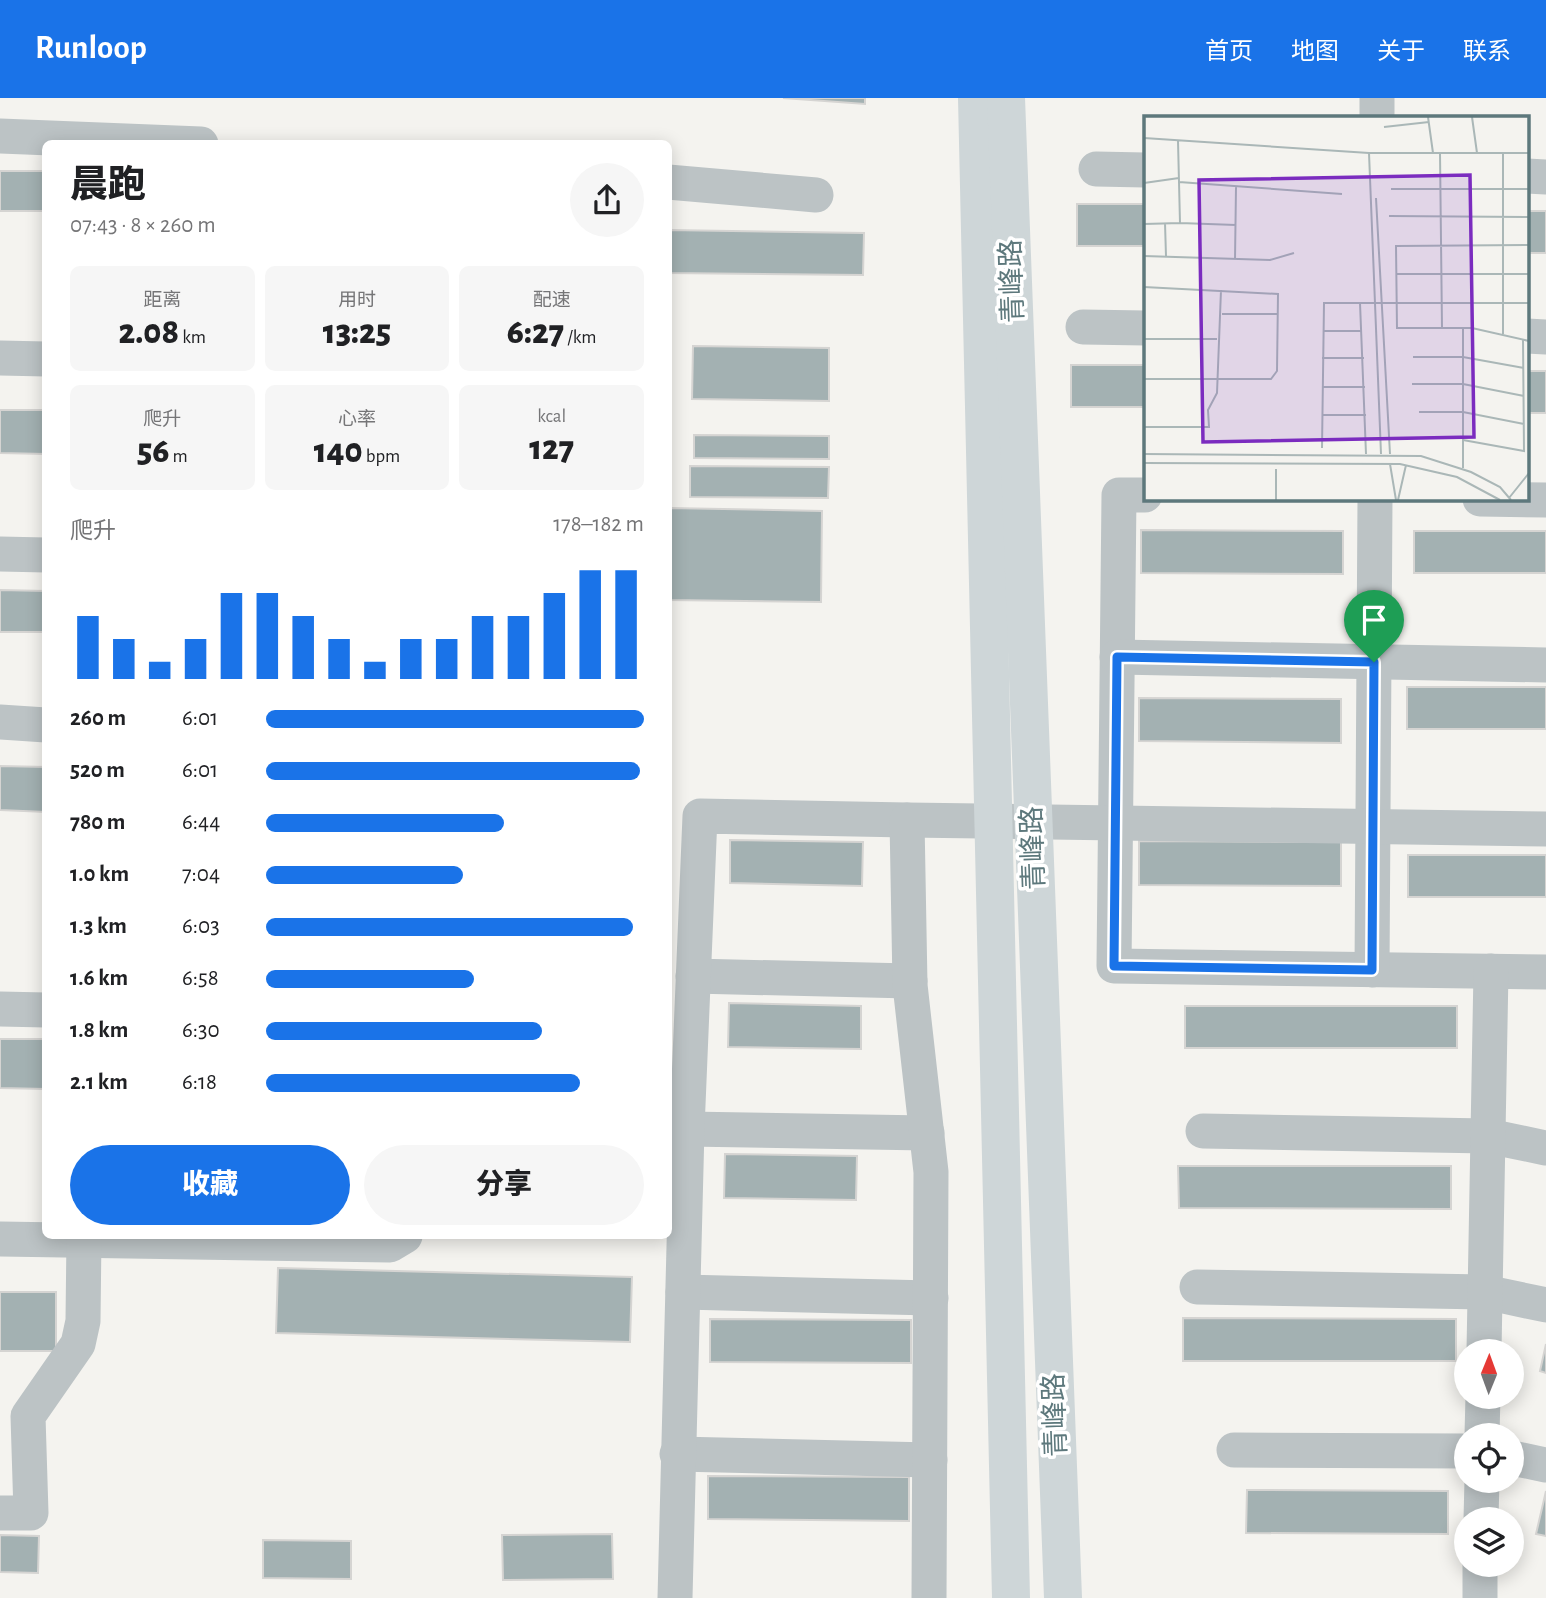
<!DOCTYPE html>
<html lang="zh">
<meta charset="utf-8">
<style>
body{margin:0;font-family:"Alegreya Sans","Noto Sans SC",sans-serif;background:#f6f6f6;color:#202124;height:100vh;display:flex;flex-direction:column;font-size:26px;white-space:nowrap}
*{box-sizing:border-box;margin:0}
p{font-size:23px;color:#757577}
.icon{flex:none;width:38px;height:38px;fill:none;stroke:currentColor;stroke-width:2;stroke-linecap:round;stroke-linejoin:round}
.map{position:relative;flex:1;overflow:hidden}
.details{position:absolute;left:42px;top:42px;width:630px;height:1099px;display:flex;flex-direction:column;background:#fff;border-radius:10px;box-shadow:0 4px 18px #0003}
.details>*{flex:none}
.needle{width:46px;rotate:1deg}
.tools{position:absolute;left:1454px;top:1241px;display:grid;gap:14px}
.tools a{display:grid;place-items:center;width:70px;height:70px;border-radius:50%;background:#fff;box-shadow:0 4px 18px #0003;font-size:35px}
.pin{position:absolute;display:grid;place-items:center;width:60px;height:60px;color:#fff;margin:-72px -30px;border-radius:50% 50% 50% 0;rotate:-45deg;box-shadow:0 0 7px #0007}
.pin .icon{rotate:45deg}
.round{display:grid;place-items:center;flex:none;width:74px;height:74px;border-radius:37px;background:#f6f6f6}
.summary{display:flex;align-items:center;justify-content:space-between;height:119px;padding:0 28px}
h1{font-size:38px;font-weight:800;line-height:52px}
.figures{display:grid;grid-template-columns:repeat(3,1fr);gap:10px;height:119px;padding:7px 28px}
.figures div{display:grid;align-content:center;border-radius:10px;background:#f6f6f6;text-align:center}
.figures b{font-size:35px;font-weight:800}
.figures small{font-size:19px;font-weight:400}
.figures p{font-size:19px}
.chart{height:196px;padding:14px 28px}
.chart p{display:flex;justify-content:space-between}
.chart svg{width:100%;height:126px;margin-top:7px;stroke:#1a73e8;stroke-width:6}
.cta{display:flex;gap:14px;margin-top:auto;padding:14px 28px}
.cta a{flex:1;height:80px;border-radius:42px;background:#1a73e8;color:#fff;font-size:28px;font-weight:800;line-height:80px;text-align:center}
.cta a+a{background:#f6f6f6;color:#202124}
ul{padding:0 28px;list-style:none;font-size:23px}
li{display:grid;grid-template-columns:112px 84px 1fr;align-items:center;height:52px}
li i{height:18px;border-radius:9px;background:#1a73e8}
header{display:flex;align-items:center;gap:42px;box-sizing:border-box;height:98px;padding:0 35px;background:#1a73e8;color:#fff}
header strong{font-size:33px}
nav{display:flex;gap:38px;margin-inline-start:auto;font-size:24px}
.map>svg:first-child{display:block}
.building{fill:#a3b1b2;stroke:#d5d4d2;stroke-width:2}
.lines{fill:none;stroke-linecap:round;stroke-linejoin:round}
.minor{stroke:#bcc3c5;stroke-width:35}
.major{stroke:#ced6d8;stroke-width:38}
.route-casing{stroke:#fff;stroke-width:14}
.route{stroke:#1a73e8;stroke-width:9}
.labels{text-anchor:middle;dominant-baseline:central;stroke-width:7;stroke-linejoin:round;paint-order:stroke}
.street-label{font-size:28px;fill:#5d787c;stroke:#fff}
.inset-road{fill:none;stroke:#aab7b7;stroke-width:2}
.view{fill:#7b2cbf;fill-opacity:0.15;stroke:#7b2cbf;stroke-width:3.5}
.inset-edge{fill:none;stroke:#5d787c;stroke-width:3.5}
</style>
<header>
<strong>Runloop</strong>
<nav><a>首页</a><a>地图</a><a>关于</a><a>联系</a></nav>
</header>
<div class="map">
<svg width="1546" height="1500" viewBox="0 0 1546 1500">
<rect width="100%" height="100%" fill="#f4f3ef"/>
<g class="building">
<path d="M783,0h82v6z"/>
<rect x="0" y="73" width="46" height="40"/>
<rect x="1077" y="106" width="68" height="42"/>
<rect x="1527" y="113" width="19" height="42"/>
<path d="M668,132l196,3 -1,42 -195,-2z"/>
<path d="M693,248l136,2v53l-137,-2z"/>
<rect x="1071" y="267" width="74" height="42"/>
<rect x="1527" y="273" width="19" height="42"/>
<path d="M0,312h46v44l-46,-1z"/>
<path d="M694,337l135,1v23l-135,-1z"/>
<path d="M690,368l139,1 -1,31 -138,-1z"/>
<path d="M669,410l153,3 -1,91 -153,-2z"/>
<path d="M1141,432l202,1v43l-202,-1z"/>
<rect x="1414" y="433" width="132" height="42"/>
<path d="M0,492l46,1v41h-46z"/>
<rect x="1407" y="589" width="139" height="42"/>
<path d="M1139,600l202,1v44l-202,-2z"/>
<path d="M0,668l46,1v45l-46,-2z"/>
<path d="M730,742l133,2 -1,44 -132,-3z"/>
<path d="M1139,743l202,1v44l-202,-1z"/>
<rect x="1408" y="757" width="138" height="42"/>
<path d="M729,905l132,3v43l-133,-2z"/>
<rect x="1185" y="908" width="272" height="42"/>
<path d="M0,941h46v50l-46,-1z"/>
<path d="M725,1056l132,2 -1,44 -132,-2z"/>
<path d="M1178,1068h273v43l-272,-1z"/>
<path d="M278,1170l354,9 -2,65 -354,-9z"/>
<rect x="0" y="1194" width="56" height="59"/>
<path d="M1183,1220l273,1v42h-273z"/>
<path d="M710,1221l201,1v43l-201,-1z"/>
<path d="M1546,1246v29l-6,-2z"/>
<path d="M708,1378l201,1v44l-201,-2z"/>
<path d="M1247,1392l201,1v43l-202,-1z"/>
<path d="M1546,1393v45l-10,-2z"/>
<path d="M612,1436l1,45 -110,1 -1,-45z"/>
<path d="M0,1437l39,1 -1,37 -38,-1z"/>
<path d="M263,1442l88,1v38l-88,-1z"/>
</g>
<g class="lines">
<g class="minor">
<path d="M1377,19v-19"/>
<path d="M0,38l201,8"/>
<path d="M1096,71l49,1"/>
<path d="M1527,78l19,1"/>
<path d="M668,84l148,13"/>
<path d="M1083,229l62,1"/>
<path d="M1527,238l19,1"/>
<path d="M0,260l46,1"/>
<path d="M1145,397h-26l-5,471 432,6"/>
<path d="M1480,401l66,1"/>
<path d="M0,456l46,1"/>
<path d="M1117,559l429,8"/>
<path d="M0,624l46,3"/>
<path d="M1372,872l3,-471"/>
<path d="M693,878l217,5"/>
<path d="M0,911l46,1"/>
<path d="M687,1031l240,4"/>
<path d="M1203,1033l285,5 58,12"/>
<path d="M0,1141l390,6 15,-9"/>
<path d="M1197,1189l288,5 61,13"/>
<path d="M683,1194l248,6"/>
<path d="M1484,1253l7,-380"/>
<path d="M1482,1337l1,-39"/>
<path d="M1234,1352l232,1"/>
<path d="M677,1356l253,6"/>
<path d="M1512,1360l34,7"/>
<path d="M0,1415h31l-3,-97 50,-72 5,-23 1,-85"/>
<path d="M1481,1421l1,-39"/>
<path d="M675,1500l12,-469 13,-313 207,4"/>
<path d="M929,1500l2,-426 -21,-187 -3,-165 639,9"/>
<path d="M1480,1500v-34"/>
</g>
<g class="major">
<path d="M977,0l34,1500"/>
<path d="M1006,0l57,1500"/>
</g>
</g>
<g class="lines">
<defs>
<path id="route" d="M1117,559l257,5 -2,308 -258,-4z"/>
</defs>
<use href="#route" class="route-casing"/>
<use href="#route" class="route"/>
</g>
<g class="labels">
<g class="street-label">
<text transform="translate(1013 183) rotate(-92)">青峰路</text>
<text transform="translate(1034 750) rotate(-92)">青峰路</text>
<text transform="translate(1056 1317) rotate(-92)">青峰路</text>
</g>
</g>
<g transform="translate(1144 18)">
<rect width="385" height="385" fill="#f4f3ef"/>
<path class="inset-road" d="M284,1l5,36M328,1l5,36M385,1v36M240,11l45,-5M0,22l225,15M296,37l2,175M359,37v181M35,66l163,12M0,67l35,-5M247,73h138M232,82l14,256M245,100l140,1M21,107l1,33M36,107l56,2M0,108l36,-1 -2,-82M385,129l-133,1 1,82h75l57,13M0,140l126,4 24,-7M91,144l1,-73M252,158h133M0,171l134,7 -1,77 -6,8h-127M78,198h56M319,212v140M179,215h38M0,223h73M269,241h50l61,11M178,242h42M268,268h51l61,12M178,271h43M275,296h44l61,12M178,299h44M0,311h65l-1,-17 9,-17 4,-103M319,324l61,11 -1,-112M178,332l2,-145h36M0,338l277,2 50,16 29,15 11,13M222,338l-6,-151h169M237,338l-12,-301h160M0,347l256,1 57,13 43,23M246,348l6,36M132,353v31M365,382l20,-25M254,384l8,-35"/>
<path class="view" d="M326,59l4,262 -271,5 -4,-262z"/>
<rect width="385" height="385" class="inset-edge"/>
</g>
</svg>
<div class="tools">
<a><svg class="needle" viewBox="-14 -14 28 28"><path d="M0-13l5 13h-10z" fill="#e53935"/><path d="M0 13l5-13h-10z" fill="#757577"/></svg></a>
<a><svg class="icon" aria-label="locate" viewBox="0 0 24 24"><circle cx="12" cy="12" r="6"/><path d="M12 2v4M12 18v4M2 12h4M18 12h4"/></svg></a>
<a><svg class="icon" aria-label="layers" viewBox="0 0 24 24"><path d="M12 4l9 5-9 5-9-5zM3 14l9 5 9-5"/></svg></a>
</div>
<div class="pin" style="left:1374px;top:564px;background:#1e9e55"><svg class="icon" aria-label="arrive" viewBox="0 0 24 24"><path d="M6 21V4h12l-3 4 3 4H6"/></svg></div>
<section class="details">
<div class="summary"><div><h1>晨跑</h1><p>07:43 · 8 × 260 m</p></div><a class="round"><svg class="icon" aria-label="share" viewBox="0 0 24 24"><path d="M12 15V3M7 8l5-5 5 5M5 13v7h14v-7"/></svg></a></div>
<div class="figures">
<div><p>距离</p><b>2.08<small> km</small></b></div>
<div><p>用时</p><b>13:25</b></div>
<div><p>配速</p><b>6:27<small> /km</small></b></div>
</div>
<div class="figures">
<div><p>爬升</p><b>56<small> m</small></b></div>
<div><p>心率</p><b>140<small> bpm</small></b></div>
<div><p>kcal</p><b>127</b></div>
</div>
<div class="chart"><p><span>爬升</span>178–182 m</p>
<svg viewBox="0 0 160 44" preserveAspectRatio="none"><path d="M5 44V22M15 44V30M25 44V38M35 44V30M45 44V14M55 44V14M65 44V22M75 44V30M85 44V38M95 44V30M105 44V30M115 44V22M125 44V22M135 44V14M145 44V6M155 44V6"/></svg>
</div>
<ul>
<li><b>260 m</b>6:01<i style="width:100%"></i></li>
<li><b>520 m</b>6:01<i style="width:99%"></i></li>
<li><b>780 m</b>6:44<i style="width:63%"></i></li>
<li><b>1.0 km</b>7:04<i style="width:52%"></i></li>
<li><b>1.3 km</b>6:03<i style="width:97%"></i></li>
<li><b>1.6 km</b>6:58<i style="width:55%"></i></li>
<li><b>1.8 km</b>6:30<i style="width:73%"></i></li>
<li><b>2.1 km</b>6:18<i style="width:83%"></i></li>
</ul>
<div class="cta"><a>收藏</a><a>分享</a></div>
</section>
</div>
